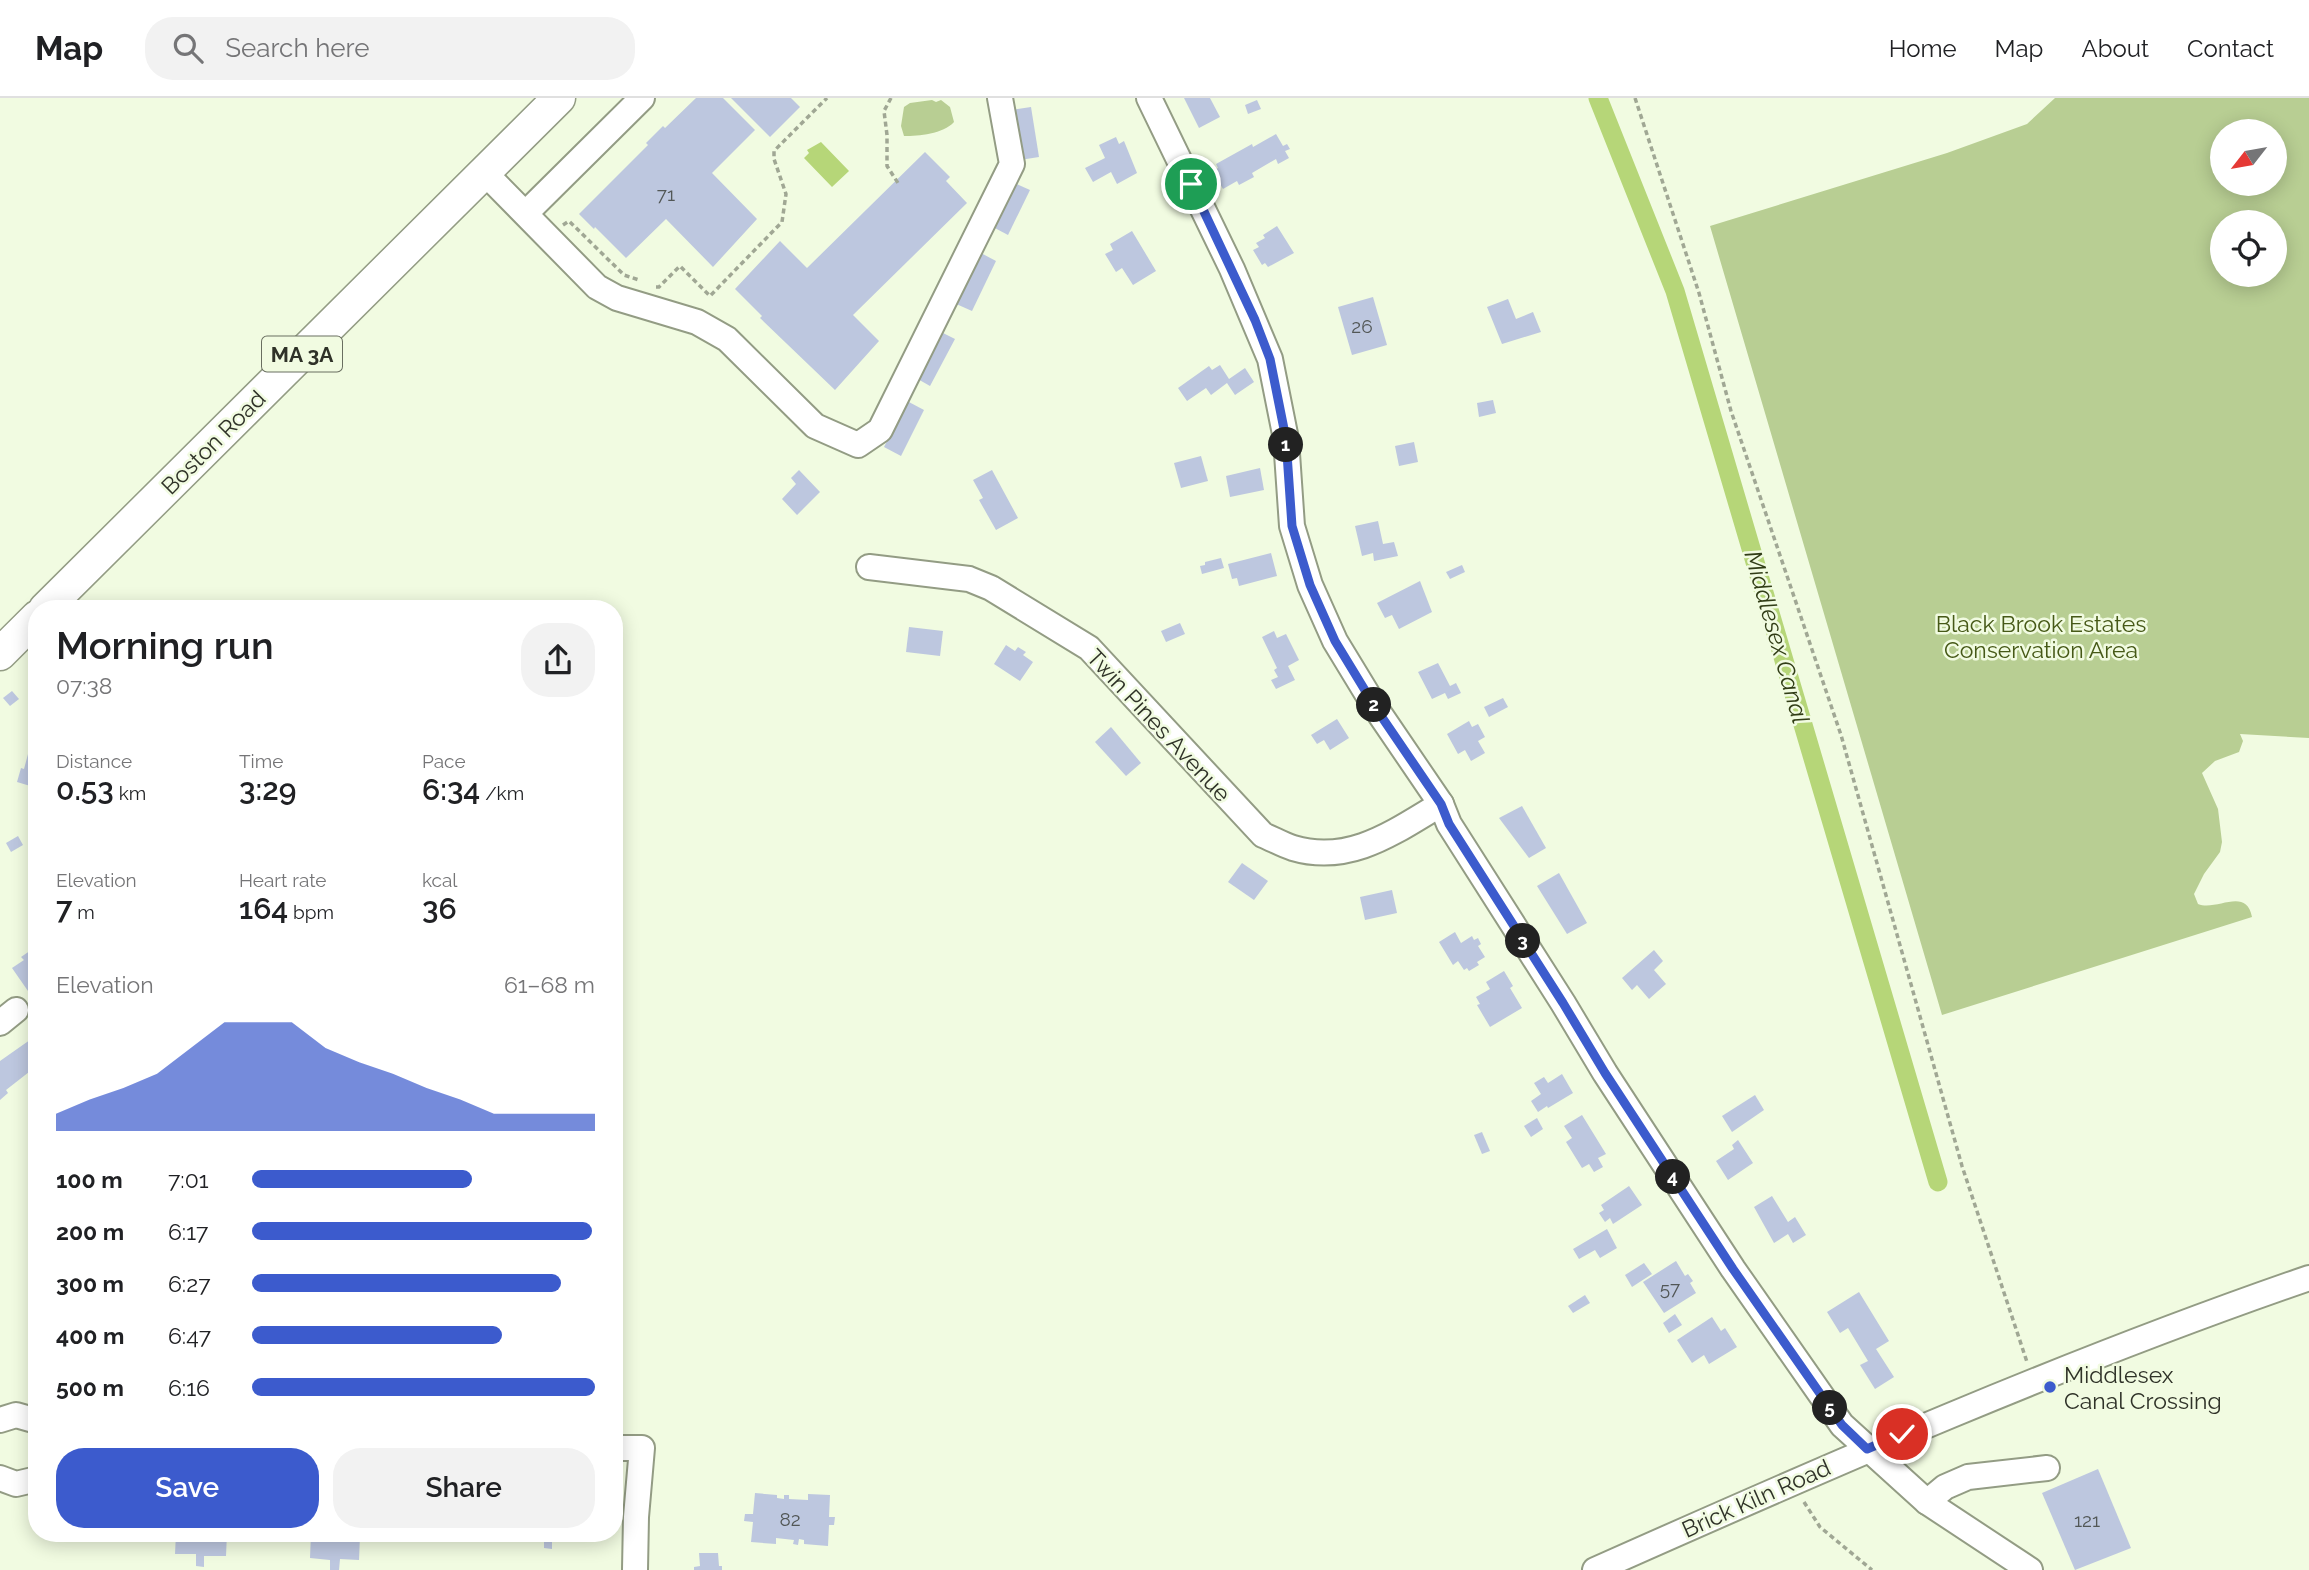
<!DOCTYPE html>
<meta charset="utf-8">
<style>
body{margin:0;font-family:Raleway,sans-serif;background:#f2f2f2;color:#202124;height:100vh;display:flex;flex-direction:column;font-size:26px;white-space:nowrap}
*{box-sizing:border-box;margin:0}
p{font-size:23px;color:#757577}
.icon{flex:none;width:38px;height:38px;fill:none;stroke:currentColor;stroke-width:2;stroke-linecap:round;stroke-linejoin:round}
.map{position:relative;flex:1;overflow:hidden}
.sheet{position:absolute;left:28px;top:502px;width:595px;height:942px;display:flex;flex-direction:column;background:#fff;border-radius:28px;box-shadow:0 4px 18px #0003}
.sheet>*{flex:none}
.needle{width:46px;rotate:239deg}
.controls{position:absolute;left:2210px;top:21px;display:grid;gap:14px}
.controls a{display:grid;place-items:center;width:77px;height:77px;border-radius:50%;background:#fff;box-shadow:0 4px 18px #0003;font-size:35px}
.pin{position:absolute;display:grid;place-items:center;width:60px;height:60px;color:#fff;margin:-30px;border:4px solid #fff;border-radius:50%;box-shadow:0 2px 7px #0007}
.km{position:absolute;width:35px;height:35px;margin:-18px;border-radius:50%;background:#222;color:#fff;font-size:19px;line-height:35px;text-align:center}
.round{display:grid;place-items:center;flex:none;width:74px;height:74px;border-radius:28px;background:#f2f2f2}
.overview{display:flex;align-items:center;justify-content:space-between;height:119px;padding:0 28px}
h1{font-size:38px;font-weight:600;line-height:52px}
.figures{display:grid;grid-template-columns:repeat(3,1fr);gap:10px;height:119px;padding:7px 28px}
.figures div{display:grid;align-content:center}
.figures b{font-size:30px;font-weight:600}
.figures small{font-size:19px;font-weight:400}
.figures p{font-size:19px}
.chart{height:196px;padding:14px 28px}
.chart p{display:flex;justify-content:space-between}
.chart svg{width:100%;height:126px;margin-top:7px;fill:#3c5bcd;opacity:.7}
.cta{display:flex;gap:14px;margin-top:auto;padding:14px 28px}
.cta a{flex:1;height:80px;border-radius:28px;background:#3c5bcd;color:#fff;font-size:28px;font-weight:600;line-height:80px;text-align:center}
.cta a+a{background:#f2f2f2;color:#202124}
ul{padding:0 28px;list-style:none;font-size:23px}
li{display:grid;grid-template-columns:112px 84px 1fr;align-items:center;height:52px}
li i{height:18px;border-radius:9px;background:#3c5bcd}
header{display:flex;align-items:center;gap:42px;box-sizing:border-box;height:98px;padding:0 35px;background:#fff;border-bottom:2px solid #e0e0e0}
header strong{font-size:33px}
nav{display:flex;gap:38px;margin-inline-start:auto;font-size:24px}
.search{width:490px;height:63px;background:#f2f2f2;display:flex;align-items:center;gap:18px;box-sizing:border-box;padding:0 24px;border-radius:28px;color:#757577;font-size:26px}
.map>svg:first-child{display:block}
.green{fill:#b8ce93;fill-rule:evenodd}
.water{fill:#b6d678}
.lines{fill:none;stroke-linecap:round;stroke-linejoin:round}
.canal{stroke:#b6d678;stroke-width:19}
.building{fill:#bdc7df}
.minor-casing{stroke:#939c84;stroke-width:28}
.major-casing{stroke:#939c84;stroke-width:35}
.path{stroke:#a0a794;stroke-width:3.5;stroke-dasharray:5 3.5;stroke-linecap:butt}
.minor{stroke:#fff;stroke-width:24}
.major{stroke:#fff;stroke-width:32}
.route-casing{stroke:#fff;stroke-width:14}
.route{stroke:#3c5bcd;stroke-width:9}
.poi-dot{fill:#3c5bcd;stroke:#f1fbe1;stroke-width:2.5}
.labels{text-anchor:middle;dominant-baseline:central;stroke-width:5;stroke-linejoin:round;paint-order:stroke}
.number-label{font-size:19px;fill:#525756}
.shield{fill:#f1fbe1;stroke:#696e60;stroke-width:2}
.shield-label{font-size:21px;font-weight:bold;fill:#2f3228}
.street-label{font-size:23px;fill:#2f3228;stroke:#f1fbe1}
.park-label{font-size:23px;fill:#465917;stroke:#f1fbe1}
.poi-label{font-size:23px;fill:#2f3228;stroke:#f1fbe1;text-anchor:start}
.water-label{font-size:24px;font-style:italic;fill:#313d16;stroke:#f1fbe1}
</style>
<header>
<strong>Map</strong>
<div class="search"><svg class="icon" aria-label="search" viewBox="0 0 24 24"><circle cx="10" cy="10" r="6"/><path d="M15 15l6 6"/></svg>Search here</div>
<nav><a>Home</a><a>Map</a><a>About</a><a>Contact</a></nav>
</header>
<div class="map">
<svg width="2309" height="1472" viewBox="0 0 2309 1472">
<rect width="100%" height="100%" fill="#f1fbe1"/>
<g class="green">
<path d="M2055,0h254v640l-69,-4 3,7 -4,11 -24,9 -13,12 16,36 4,33 -2,10 -16,22 -10,20 4,10c18,8 48,-18 54,13l-310,98 -232,-789 237,-73 80,-29zM2275,33v53h-53v-53zM2275,124v53h-53v-53z"/>
<path d="M932,2l4,2 5,-2 9,7 4,15c-11,12 -35,14 -50,14l-3,-10 3,-19 6,-4z"/>
</g>
<path class="water" d="M821,44l28,29 -17,16 -28,-29 5,-5 -2,-3z"/>
<g class="lines">
<path class="canal" d="M1598,0l77,193 263,891"/>
</g>
<g class="building">
<path d="M696,0h27l32,32 -43,43 45,46 -44,48 -47,-48 -40,39 -31,-31 -1,2 -15,-15 69,-69 -2,-2 17,-17 2,2z"/>
<path d="M731,0h60l9,9 -30,30z"/>
<path d="M1184,0h26l10,19 -21,11z"/>
<path d="M1257,2l4,9 -13,5 -3,-9z"/>
<path d="M1031,9l8,50 -19,3 -8,-50z"/>
<path d="M1276,36l7,12 4,-2 3,5 -5,2 4,7 -11,6 -2,-5 -24,14 2,4 -15,8 -2,-4 -14,8 -10,-18 5,-3 -2,-4 36,-20 1,3z"/>
<path d="M1116,39l3,7 5,-3 13,32 -20,11 -6,-12 -18,10 -8,-14 20,-10 -6,-13z"/>
<path d="M925,54l25,25 -4,4 21,22 -114,112 26,26 -44,49 -75,-72 2,-2 -27,-27 45,-48 27,27z"/>
<path d="M1012,84l18,8 -22,45 -17,-9z"/>
<path d="M1277,128l17,27 -26,14 -3,-4 -3,2 -9,-15 6,-3 -3,-4 9,-5 -2,-3z"/>
<path d="M1132,133l24,40 -23,14 -11,-17 -6,4 -11,-18 8,-4 -3,-6z"/>
<path d="M979,154l17,9 -24,50 -18,-8z"/>
<path d="M1373,199l14,48 -35,10 -14,-48z"/>
<path d="M1508,201l8,20 17,-7 8,20 -39,12 -15,-37z"/>
<path d="M941,234l14,7 -25,47 -14,-8z"/>
<path d="M1220,267l9,14 16,-11 9,14 -19,13 -8,-12 -16,12 -5,-7 -19,13 -9,-13 31,-22 3,4z"/>
<path d="M1493,302l3,13 -17,4 -2,-14z"/>
<path d="M907,303l17,9 -23,46 -17,-9z"/>
<path d="M1414,344l4,20 -19,4 -4,-20z"/>
<path d="M1201,358l7,25 -27,7 -7,-25z"/>
<path d="M1260,370l4,22 -34,7 -4,-21z"/>
<path d="M799,372l21,22 -23,23 -15,-16 14,-15 -5,-6z"/>
<path d="M992,372l26,48 -22,12 -17,-30 4,-2 -10,-18z"/>
<path d="M1378,423l5,23 11,-2 4,14 -24,5 -1,-8 -11,3 -7,-30z"/>
<path d="M1271,455l6,23 -38,10 -2,-8 -5,1 -4,-15z"/>
<path d="M1221,460l3,10 -22,6 -2,-8 5,-1v-3z"/>
<path d="M1462,467l3,7 -15,7 -4,-7z"/>
<path d="M1420,483l12,31 -33,17 -7,-14 -7,3 -8,-15z"/>
<path d="M1180,525l5,11 -19,8 -5,-11z"/>
<path d="M909,529l34,4 -3,25 -34,-4z"/>
<path d="M1274,533l3,7 9,-4 13,26 -11,6 7,14 -19,9 -5,-9 7,-3 -4,-7 3,-2 -15,-31z"/>
<path d="M1006,547l9,6 3,-4 8,5 -3,3 10,7 -13,19 -26,-17z"/>
<path d="M1438,565l12,23 6,-3 5,10 -13,6 -3,-6 -13,6 -14,-27z"/>
<path d="M12,593l7,8 -9,7 -7,-8z"/>
<path d="M1503,600l5,9 -19,10 -5,-10z"/>
<path d="M1337,621l12,19 -19,12 -6,-10 -7,4 -6,-9z"/>
<path d="M1469,623l3,6 6,-3 7,13 -7,4 7,12 -14,8 -6,-11 -7,4 -11,-20z"/>
<path d="M33,625l4,1v64l-20,-6 4,-14 3,1 8,-30 -3,-1z"/>
<path d="M1111,629l30,36 -15,13 -31,-34z"/>
<path d="M1522,708l24,42 -17,10 -30,-40z"/>
<path d="M18,738l5,9 -12,7 -5,-9z"/>
<path d="M1242,765l26,18 -14,19 -26,-18z"/>
<path d="M1559,775l28,50 -20,11 -30,-48z"/>
<path d="M1392,792l5,23 -32,7 -5,-23z"/>
<path d="M1455,834l6,11 11,-7 2,4 4,-2 3,6 -3,2 7,11 -8,5 2,3 -10,6 -2,-3 -3,2 -6,-9 -5,4 -14,-23z"/>
<path d="M37,848v39l-9,6 -16,-23 12,-8 -3,-3z"/>
<path d="M1654,852l9,11 -9,9 12,14 -17,15 -12,-14 -5,5 -10,-12z"/>
<path d="M1504,873l9,15 -3,2 12,20 -32,19 -13,-22 3,-1 -4,-7 14,-8 -4,-7z"/>
<path d="M37,937v34l-6,5 -2,-2 -23,18 2,3 -8,7v-39z"/>
<path d="M1562,976l11,19 -25,15 -1,-2 -9,6 -7,-11 10,-7 -7,-11 10,-6 4,6z"/>
<path d="M1755,997l9,15 -32,22 -10,-16z"/>
<path d="M1582,1017l24,39 -8,4 5,9 -9,5 -5,-8 -7,4 -16,-26 6,-4 -8,-12z"/>
<path d="M1537,1020l6,11 -12,8 -7,-11z"/>
<path d="M1482,1034l8,19 -8,3 -8,-19z"/>
<path d="M1738,1042l15,23 -25,17 -12,-19 18,-12 -2,-4z"/>
<path d="M1629,1088l13,19 -29,19 -3,-6 -5,4 -6,-9 5,-3 -3,-5z"/>
<path d="M1772,1098l16,26 7,-5 11,18 -13,8 -5,-9 -14,9 -20,-36z"/>
<path d="M1607,1131l10,19 -17,10 -5,-8 -16,9 -6,-10z"/>
<path d="M1676,1163l9,15 3,-2 5,7 -3,2 6,10 -32,20 -21,-31z"/>
<path d="M1644,1165l8,11 -20,13 -7,-12z"/>
<path d="M1859,1194l30,49 -13,8 18,28 -19,12 -15,-24 8,-4 -20,-33 -8,5 -13,-21z"/>
<path d="M1585,1197l5,8 -17,10 -5,-7z"/>
<path d="M1675,1216l7,11 -13,8 -6,-10z"/>
<path d="M1712,1219l9,14 4,-3 12,19 -28,17 -5,-9 -12,8 -15,-23z"/>
<path d="M2098,1371l33,79 -56,22 -33,-77z"/>
<path d="M755,1395l22,2v3l7,1v-4h5v4l19,1v-6l22,1 -1,22h6l-1,8h-5l-1,21 -24,-2v-4l-5,-1 -1,6 -5,-1 1,-4 -18,-2v6l-25,-2 2,-20 -9,-1 1,-7h8z"/>
<path d="M176,1435h51l-1,23h-22v11l-8,-1v-12h-21z"/>
<path d="M311,1435h45l-1,2 5,1 -1,24 -19,-1 -1,11h-9v-10l-20,-2z"/>
<path d="M522,1435h51v8l-21,-2v10l-8,-1v-9l-22,-1z"/>
<path d="M699,1455h19l1,13h3v4h-28v-3l6,-1z"/>
</g>
<g class="lines">
<defs>
<g id="minor">
<path d="M1149,0l83,171 38,90 16,80 6,87 18,59 25,56 42,69 64,94 8,20 114,179 42,70 128,196 109,156 85,77 103,68"/>
<path d="M484,74l113,115 20,11 80,24 30,17 88,87 43,19 22,-15 132,-266 -12,-66"/>
<path d="M526,115l116,-115"/>
<path d="M869,469l100,12 22,9 98,60 174,187c10,4 20,10 30,13 57,17 101,-16 148,-44"/>
<path d="M0,925l16,-13"/>
<path d="M0,1322l16,-5 21,6"/>
<path d="M614,1350h28l-6,69 -1,53"/>
<path d="M0,1380l16,6 21,-5"/>
<path d="M1927,1404l18,-15 23,-10 79,-9"/>
<path d="M1595,1472c236,-105 470,-208 714,-292"/>
</g>
<g id="major">
<path d="M45,511l514,-511"/>
<path d="M0,556l37,-37"/>
</g>
</defs>
<use href="#minor" class="minor-casing"/>
<use href="#major" class="major-casing"/>
<g class="path">
<path d="M891,0l-7,13 3,24v31l11,17"/>
<path d="M1635,0l64,195 32,118 110,324 121,431 65,196"/>
<path d="M563,127l6,-4 55,54 15,5"/>
<path d="M656,189h3l21,-21 30,30 72,-74 4,-28 -12,-35v-8l53,-53"/>
<path d="M1804,1404l16,25 52,43"/>
</g>
<use href="#minor" class="minor"/>
<use href="#major" class="major"/>
</g>
<g class="lines">
<defs>
<path id="route" d="M1191,86l64,136 15,39 16,80 6,87 18,59 25,56 42,69 64,94 8,20 114,179 42,70 128,196 109,156 25,24 35,-15"/>
</defs>
<use href="#route" class="route-casing"/>
<use href="#route" class="route"/>
</g>
<circle class="poi-dot" cx="2050" cy="1289" r="7"/>
<g class="labels">
<g class="number-label">
<text x="666" y="96">71</text>
<text x="1362" y="228">26</text>
<text x="1670" y="1190">57</text>
<text x="790" y="1421">82</text>
<text x="2087" y="1422">121</text>
</g>
<rect class="shield" x="262" y="238.5" width="80" height="35" rx="5"/>
<g class="shield-label">
<text x="302" y="256">MA 3A</text>
</g>
<g class="street-label">
<text transform="translate(213 344) rotate(-45)">Boston Road</text>
<text transform="translate(1159 627) rotate(47)">Twin Pines Avenue</text>
<text transform="translate(1756 1400) rotate(-24)">Brick Kiln Road</text>
</g>
<g class="park-label">
<text x="2041" y="525">Black Brook Estates<tspan x="2041" dy="26">Conservation Area</tspan></text>
</g>
<g class="poi-label">
<text x="2064" y="1276">Middlesex<tspan x="2064" dy="26">Canal Crossing</tspan></text>
</g>
<g class="water-label">
<text transform="translate(1777 539) rotate(74)">Middlesex Canal</text>
</g>
</g>
</svg>
<div class="controls">
<a><svg class="needle" viewBox="-14 -14 28 28"><path d="M0-13l5 13h-10z" fill="#e53935"/><path d="M0 13l5-13h-10z" fill="#757577"/></svg></a>
<a><svg class="icon" aria-label="locate" viewBox="0 0 24 24"><circle cx="12" cy="12" r="6"/><path d="M12 2v4M12 18v4M2 12h4M18 12h4"/></svg></a>
</div>
<div class="pin" style="left:1191px;top:86px;background:#1e9e55"><svg class="icon" aria-label="arrive" viewBox="0 0 24 24"><path d="M6 21V4h12l-3 4 3 4H6"/></svg></div>
<div class="pin" style="left:1902px;top:1336px;background:#d93025"><svg class="icon" aria-label="check" viewBox="0 0 24 24"><path d="M5 12l5 5 9-10"/></svg></div>
<b class="km" style="left:1286px;top:347px">1</b>
<b class="km" style="left:1374px;top:607px">2</b>
<b class="km" style="left:1523px;top:843px">3</b>
<b class="km" style="left:1673px;top:1079px">4</b>
<b class="km" style="left:1830px;top:1310px">5</b>
<section class="sheet">
<div class="overview"><div><h1>Morning run</h1><p>07:38</p></div><a class="round"><svg class="icon" aria-label="share" viewBox="0 0 24 24"><path d="M12 15V3M7 8l5-5 5 5M5 13v7h14v-7"/></svg></a></div>
<div class="figures">
<div><p>Distance</p><b>0.53<small> km</small></b></div>
<div><p>Time</p><b>3:29</b></div>
<div><p>Pace</p><b>6:34<small> /km</small></b></div>
</div>
<div class="figures">
<div><p>Elevation</p><b>7<small> m</small></b></div>
<div><p>Heart rate</p><b>164<small> bpm</small></b></div>
<div><p>kcal</p><b>36</b></div>
</div>
<div class="chart"><p><span>Elevation</span>61–68 m</p>
<svg viewBox="0 0 160 44" preserveAspectRatio="none"><path d="M0 44V38L10 33L20 29L30 24L40 15L50 6L60 6L70 6L80 15L90 20L100 24L110 29L120 33L130 38L140 38L150 38L160 38V44z"/></svg>
</div>
<ul>
<li><b>100 m</b>7:01<i style="width:64%"></i></li>
<li><b>200 m</b>6:17<i style="width:99%"></i></li>
<li><b>300 m</b>6:27<i style="width:90%"></i></li>
<li><b>400 m</b>6:47<i style="width:73%"></i></li>
<li><b>500 m</b>6:16<i style="width:100%"></i></li>
</ul>
<div class="cta"><a>Save</a><a>Share</a></div>
</section>
</div>
